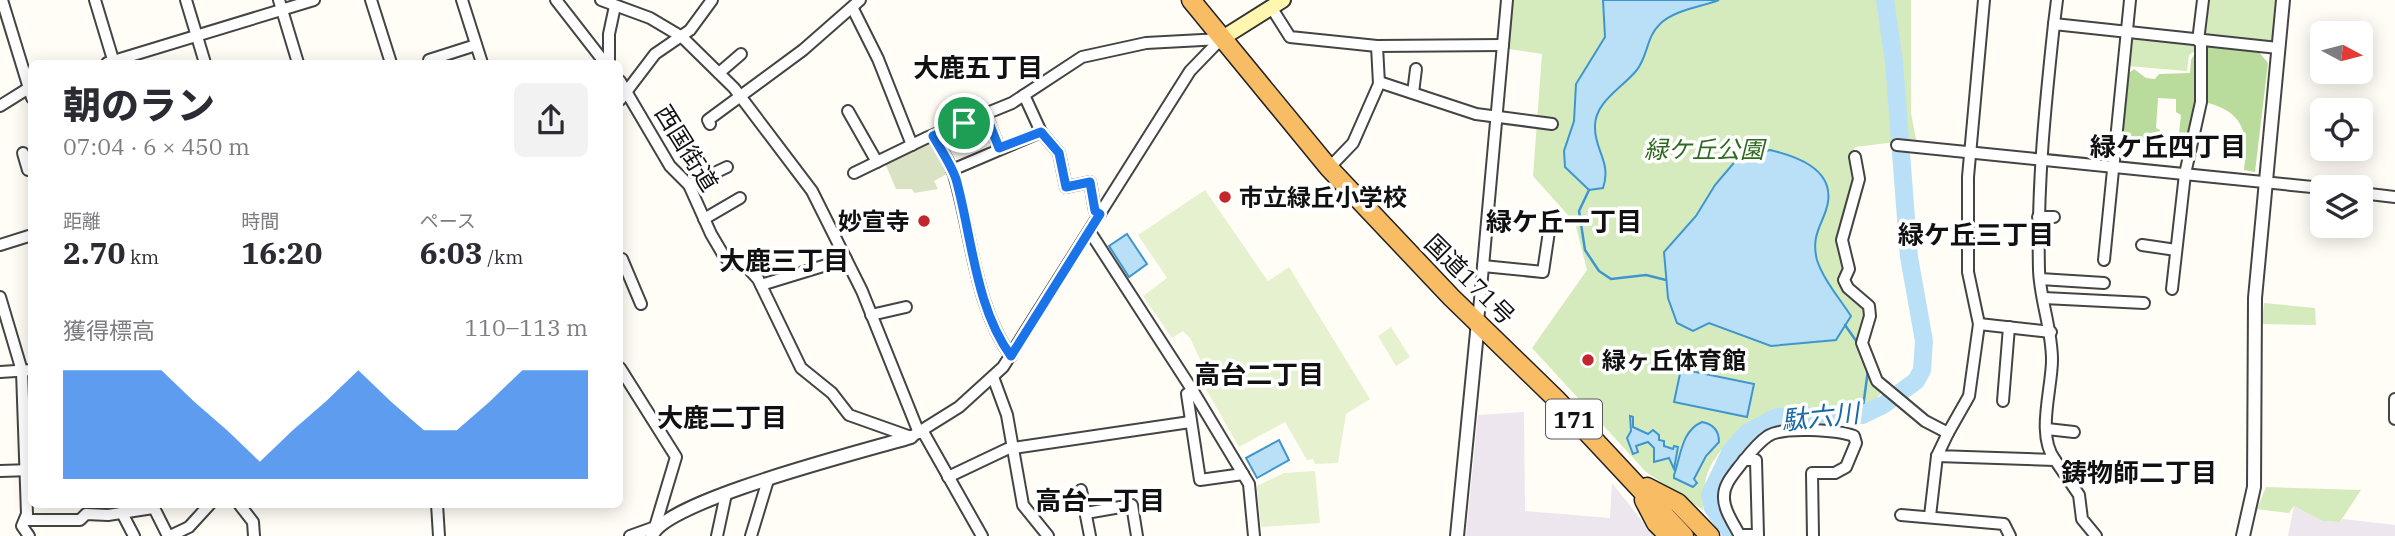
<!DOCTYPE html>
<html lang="ja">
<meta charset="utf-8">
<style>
body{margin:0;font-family:"IBM Plex Serif","Noto Sans JP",serif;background:#f2f2f3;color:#2b2b33;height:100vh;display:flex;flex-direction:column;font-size:26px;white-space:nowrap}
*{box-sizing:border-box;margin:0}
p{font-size:23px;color:#7c7c81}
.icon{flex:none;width:38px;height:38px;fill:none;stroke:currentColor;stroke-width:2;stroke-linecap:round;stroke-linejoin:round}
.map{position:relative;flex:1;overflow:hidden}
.sheet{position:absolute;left:28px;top:60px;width:595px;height:448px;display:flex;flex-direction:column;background:#fff;border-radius:10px;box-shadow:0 4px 18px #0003}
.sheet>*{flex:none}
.needle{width:46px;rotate:97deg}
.controls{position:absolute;left:2310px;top:21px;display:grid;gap:14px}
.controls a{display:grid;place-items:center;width:63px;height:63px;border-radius:10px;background:#fff;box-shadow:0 4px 18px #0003;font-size:35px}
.pin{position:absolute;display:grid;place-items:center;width:60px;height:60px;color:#fff;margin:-30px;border:4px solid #fff;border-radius:50%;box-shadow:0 2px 7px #0007}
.round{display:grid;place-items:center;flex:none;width:74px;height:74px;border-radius:10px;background:#f2f2f3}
.overview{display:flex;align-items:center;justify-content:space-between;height:119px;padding:0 35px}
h1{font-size:38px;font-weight:800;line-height:52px}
.figures{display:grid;grid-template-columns:repeat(3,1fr);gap:10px;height:119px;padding:7px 35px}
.figures div{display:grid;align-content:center}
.figures b{font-size:30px;font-weight:800}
.figures small{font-size:19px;font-weight:400}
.figures p{font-size:19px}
.chart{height:196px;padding:14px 35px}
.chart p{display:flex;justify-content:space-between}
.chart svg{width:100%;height:126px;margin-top:7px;fill:#1a73e8;opacity:.7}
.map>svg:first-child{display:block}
.industrial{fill:#eee6ef}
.green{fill:#d5ebbd}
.forest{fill:#b9dc9c}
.cemetery{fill:#d9e3c4}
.pitch{fill:#e6f2cf}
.water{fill:#b9e0f7;stroke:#3f96cf;stroke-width:2}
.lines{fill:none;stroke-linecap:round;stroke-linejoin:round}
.stream{stroke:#3f96cf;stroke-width:2.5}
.river{stroke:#b9e0f7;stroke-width:18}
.minor-casing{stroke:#444;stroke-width:14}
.tertiary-casing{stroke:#444;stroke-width:16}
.secondary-casing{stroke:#333;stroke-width:18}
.trunk-casing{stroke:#222;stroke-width:21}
.minor{stroke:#fff;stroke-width:10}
.tertiary{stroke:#fff;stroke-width:12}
.secondary{stroke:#fff6b0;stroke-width:14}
.trunk{stroke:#f7bc64;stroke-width:18}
.route-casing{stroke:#fff;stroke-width:14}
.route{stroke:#1a73e8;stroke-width:9}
.poi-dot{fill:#c4262e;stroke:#fff;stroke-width:2.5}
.labels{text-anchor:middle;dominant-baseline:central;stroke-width:7;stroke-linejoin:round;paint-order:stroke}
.shield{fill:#fff;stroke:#585858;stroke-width:2}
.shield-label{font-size:23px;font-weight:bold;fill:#111}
.street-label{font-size:24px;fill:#111;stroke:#fff}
.park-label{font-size:24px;font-style:italic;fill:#2f6b1f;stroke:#fff}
.poi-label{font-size:24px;font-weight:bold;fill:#111;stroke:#fff;text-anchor:start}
.neighbourhood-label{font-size:26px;font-weight:bold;fill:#111;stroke:#fff}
.water-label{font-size:26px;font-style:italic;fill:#1768a6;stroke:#fff}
</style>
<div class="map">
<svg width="2395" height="536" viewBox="0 0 2395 536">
<rect width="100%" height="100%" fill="#fffdf5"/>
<g class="industrial">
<path d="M1524,412l1,99 85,7 2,-35 42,53h-188l12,-121z"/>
<path d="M2294,506l28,15 18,1 3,-3 52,6v11h-107z"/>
</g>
<g class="green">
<path d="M1513,0h398v113l6,31 -21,-2 -41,5 -3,7c8,35 0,47 -5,81 -3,17 -2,33 -5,49l26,23 -6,27 20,57c-11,20 -39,24 -62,21 -10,-1 -21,-6 -31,-5 -32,5 -74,39 -83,71 -2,10 -2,22 -3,32l-57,-38 -114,-124 55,-78 -12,-47 -42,-47 9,-122 -33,-5z"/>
<path d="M2206,0h72l-4,41 -4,4 -68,-7z"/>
<path d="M2130,39l66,6 -1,6 -6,4 -2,16 -60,-5z"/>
<path d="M2264,303l51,5 1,17 -54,-1z"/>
<path d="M2266,487l95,3 -21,32 -18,-1 -28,-15 -5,7 -32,-4z"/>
</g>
<g class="forest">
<path d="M2205,45l53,6 10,12 -13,109 -11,-2c5,-37 0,-59 -40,-68z"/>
<path d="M2195,53l3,37 -9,46 -10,-3 2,-18 -5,-3v-13l-18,-1 -2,30 4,2 1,11 -40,-5 7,-62 6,-5 12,9 9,1 4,-5 31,-1 1,-13z"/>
</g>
<path class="cemetery" d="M928,141l19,29v4l-13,7 4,8 -24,4 -2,-4h-16l-11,-26z"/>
<g class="pitch">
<path d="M1205,190l63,91 21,-14 81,132 -24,15 -8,49 -23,1 -2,-5 -6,1 -22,-38 -46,25 -37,-65 6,-6 -18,-38 -7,-7 -11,7 -29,-42 24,-18 -29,-43z"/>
<path d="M1391,327l19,30 -14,9 -18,-30z"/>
<path d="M1315,471l5,52 -59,4 -4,-41 27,-13z"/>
</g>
<g class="water">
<path d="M1603,0h116c-18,7 -45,10 -59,24 -14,13 -12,33 -24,47 -14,17 -41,31 -41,55 -1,24 17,36 8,62l-14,2 -24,-23 -1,-16 10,-30 2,-37 29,-47z"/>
<path d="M1770,150c25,6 63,18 58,52 -3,20 -18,31 -11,58 6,19 23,39 34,56l-15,24 -65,6 -62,-23 -16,8 -16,-8 -9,-25 -4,-46 32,-36 19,-31 23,-27z"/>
<path d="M1127,234l20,30 -18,13 -20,-31z"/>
<path d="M1681,369l73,15 -7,33 -73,-15z"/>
<path d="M1630,416l3,1v10l15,7 5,-4 6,5v5l5,1v5l9,3 1,-3 4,1 -4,22 -5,-11 -15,4v-14l-6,-6 -12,4 2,6 -5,2 -6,-16 4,-7z"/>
<path d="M1702,422c11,2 17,8 17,20l-13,14 -12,23 3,4 -4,4 -19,-9v-3c7,-19 7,-44 28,-53z"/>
<path d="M1279,440l10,20 -32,18 -11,-20z"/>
</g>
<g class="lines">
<g class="stream">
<path d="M1589,190l-10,21 6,39 14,21 12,8 35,-4 20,5"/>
<path d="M1845,325l14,20"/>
<path d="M1862,415l6,-45"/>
</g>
<path class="river" d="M1733,536l-20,-28 -3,-13 21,-44 16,-18 30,-16 85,-2 21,-10 33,-24 6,-11 2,-29 -15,-84 -15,-195 -9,-62"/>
<defs>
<g id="minor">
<path d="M2,0l30,98"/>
<path d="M95,0l19,63"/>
<path d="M186,0l19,63"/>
<path d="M279,0l19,63"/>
<path d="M371,0l20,63"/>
<path d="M462,0l20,63"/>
<path d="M556,0l49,63"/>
<path d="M601,0l49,18 32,19 52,51 78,103 50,100 57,142"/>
<path d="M1271,7l19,30 87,9 126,-1"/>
<path d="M853,9l25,50 34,86"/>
<path d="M2054,24l3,-24"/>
<path d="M2198,41l5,-41"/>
<path d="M429,60l47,-15"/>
<path d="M107,63l207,-63"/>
<path d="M609,63v-29l6,-28"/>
<path d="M719,73l22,-19"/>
<path d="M620,81l50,85 19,19 22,49 13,22 5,5 18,6 11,12 43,89 31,25 17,22 62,22 48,-30 44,-40 187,-296 31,-32"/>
<path d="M1379,82l97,32 76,10"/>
<path d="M1413,93l3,-24"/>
<path d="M1024,95l17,37 18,21 7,34 24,-5 5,29 5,3"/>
<path d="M620,100l35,-46 35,-24 22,-30"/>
<path d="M0,106l32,-20"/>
<path d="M848,111l29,51"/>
<path d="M986,115l13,33"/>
<path d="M710,124l-2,-4 95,-70 57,-50"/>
<path d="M933,136c8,13 18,27 22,42 17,58 20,129 56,178"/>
<path d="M1897,145l425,43"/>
<path d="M23,153l5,17 4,-1"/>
<path d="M1855,157l4,22 -17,61 7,29 -5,11 4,8 21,18 1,10 -8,27 15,38 48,40 23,12 -11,23 118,4 24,35 3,24 14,17"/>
<path d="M1329,168l24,-25 26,-59 -2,-38"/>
<path d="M952,170l89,-38"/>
<path d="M854,173l72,-35 86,-35 70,-46 64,-14 75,-4"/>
<path d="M689,185l38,-18"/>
<path d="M2361,193l34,4"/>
<path d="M2038,217h16"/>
<path d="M704,219l36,-21"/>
<path d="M1090,232l103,159 56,93 5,52"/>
<path d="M0,245l32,-10"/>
<path d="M2142,245l34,5"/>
<path d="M622,259l19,45"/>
<path d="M2104,260l26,-260"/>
<path d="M1483,266l60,6 8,-54"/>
<path d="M2040,279l64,4"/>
<path d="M761,285l85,-26"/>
<path d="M2172,289l13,-115 16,-72v-61"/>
<path d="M0,297l22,74 5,143 -5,12 7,10"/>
<path d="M2044,298l100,5"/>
<path d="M871,315l35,-8"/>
<path d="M1478,322l29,-322"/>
<path d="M1979,324l72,8"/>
<path d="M620,368l56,89 -21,70 -25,9"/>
<path d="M0,372l32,-2"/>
<path d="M993,377l14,38 16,90 25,31"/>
<path d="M1193,391l-6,3 13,86 43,-6"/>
<path d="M2395,399v20"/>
<path d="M2003,401l6,-74"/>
<path d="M2047,429l27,3"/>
<path d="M922,430l60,106"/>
<path d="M1948,433l21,-37 10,-72 -11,-52v-95l16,-177"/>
<path d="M2055,460c-19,-25 -3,-71 -3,-100 0,-31 -12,-60 -13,-90 -2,-83 6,-163 15,-246l224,24"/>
<path d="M0,471l32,-1"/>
<path d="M948,477l59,-28 183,-27"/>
<path d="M1081,490l9,46"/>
<path d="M152,504l16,32"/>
<path d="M239,504l14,18 1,14"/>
<path d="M437,504l2,32"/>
<path d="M122,513l12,23"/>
<path d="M1086,513l46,-8 5,31"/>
<path d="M1901,515l103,9 6,12"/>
<path d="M1930,516l7,-60"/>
<path d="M25,520h55l6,-6 22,1 45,-7"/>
<path d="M1739,535h19l-2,-75h-12"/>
<path d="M170,536l19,-9 21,-23"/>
<path d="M717,536l9,-42"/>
<path d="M751,536l17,-56"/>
<path d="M1740,536c-6,-12 -17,-27 -16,-40 0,-11 8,-20 14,-28 9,-11 18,-24 30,-32 16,-10 69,-6 86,0l2,7 -10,24 -11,6h-23l1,63"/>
</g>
<g id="tertiary">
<path d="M652,536c11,-35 216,-86 259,-99"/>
<path d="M1457,536l21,-214"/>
<path d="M2243,536l11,-49 1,-189 28,-298"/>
</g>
<path id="secondary" d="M1221,39l62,-39"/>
<g id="trunk">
<path d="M1191,0l138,168 122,129 105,102 128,137"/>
<path d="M1647,487l31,16 32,33"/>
<path d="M1644,500l12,23 13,13"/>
</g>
</defs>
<use href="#minor" class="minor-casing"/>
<use href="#tertiary" class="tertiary-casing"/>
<use href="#secondary" class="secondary-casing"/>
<use href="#trunk" class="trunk-casing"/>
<use href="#minor" class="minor"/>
<use href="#tertiary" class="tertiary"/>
<use href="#secondary" class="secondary"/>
<use href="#trunk" class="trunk"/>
</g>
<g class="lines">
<defs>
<path id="route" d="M986,115l13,33 42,-16 18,21 7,34 24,-5 5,29 5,3 -89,142c-36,-49 -39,-120 -55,-177 -5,-15 -15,-29 -23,-43z"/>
</defs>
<use href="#route" class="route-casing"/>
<use href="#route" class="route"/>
</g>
<g class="poi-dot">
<circle cx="1225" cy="197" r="7"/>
<circle cx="924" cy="221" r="7"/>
<circle cx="1588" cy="360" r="7"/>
</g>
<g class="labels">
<rect class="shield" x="1546" y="399.5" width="56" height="39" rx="5"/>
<g class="shield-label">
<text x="1574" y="419">171</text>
</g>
<g class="street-label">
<text transform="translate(687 148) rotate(58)">西国街道</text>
<text transform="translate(1470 279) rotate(45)">国道171号</text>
</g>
<g class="park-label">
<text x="1704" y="149">緑ケ丘公園</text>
</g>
<g class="poi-label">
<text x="1239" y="197">市立緑丘小学校</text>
<text x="910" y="221" text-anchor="end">妙宣寺</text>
<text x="1602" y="360">緑ヶ丘体育館</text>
</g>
<g class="neighbourhood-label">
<text x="978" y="67">大鹿五丁目</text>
<text x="2168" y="146">緑ケ丘四丁目</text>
<text x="1564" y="221">緑ケ丘一丁目</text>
<text x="1976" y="234">緑ケ丘三丁目</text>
<text x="784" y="260">大鹿三丁目</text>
<text x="1259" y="374">高台二丁目</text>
<text x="722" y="417">大鹿二丁目</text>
<text x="2139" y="472">鋳物師二丁目</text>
<text x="1100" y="500">高台一丁目</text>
</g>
<g class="water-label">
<text transform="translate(1820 416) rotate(-6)">駄六川</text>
</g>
</g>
</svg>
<div class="controls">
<a><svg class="needle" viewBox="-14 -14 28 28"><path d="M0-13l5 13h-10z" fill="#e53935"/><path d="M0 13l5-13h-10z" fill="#7c7c81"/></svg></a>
<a><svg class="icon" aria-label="locate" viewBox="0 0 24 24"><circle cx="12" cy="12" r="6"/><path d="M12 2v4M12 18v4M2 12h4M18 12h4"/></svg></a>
<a><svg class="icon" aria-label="layers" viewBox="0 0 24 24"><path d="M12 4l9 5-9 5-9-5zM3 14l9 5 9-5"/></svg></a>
</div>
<div class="pin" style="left:964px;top:123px;background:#1e9e55"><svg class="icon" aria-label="arrive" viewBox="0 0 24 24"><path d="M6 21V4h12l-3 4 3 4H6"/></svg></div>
<section class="sheet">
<div class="overview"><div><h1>朝のラン</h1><p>07:04 · 6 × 450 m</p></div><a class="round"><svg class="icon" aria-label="share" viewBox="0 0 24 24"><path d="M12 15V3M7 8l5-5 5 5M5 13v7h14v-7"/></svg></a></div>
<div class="figures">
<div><p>距離</p><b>2.70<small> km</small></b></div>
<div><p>時間</p><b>16:20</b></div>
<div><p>ペース</p><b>6:03<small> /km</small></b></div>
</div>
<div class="chart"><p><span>獲得標高</span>110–113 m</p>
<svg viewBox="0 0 160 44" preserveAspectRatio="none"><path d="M0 44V6L10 6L20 6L30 6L40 17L50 27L60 38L70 27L80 17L90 6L100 17L110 27L120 27L130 17L140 6L150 6L160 6V44z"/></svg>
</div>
</section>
</div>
